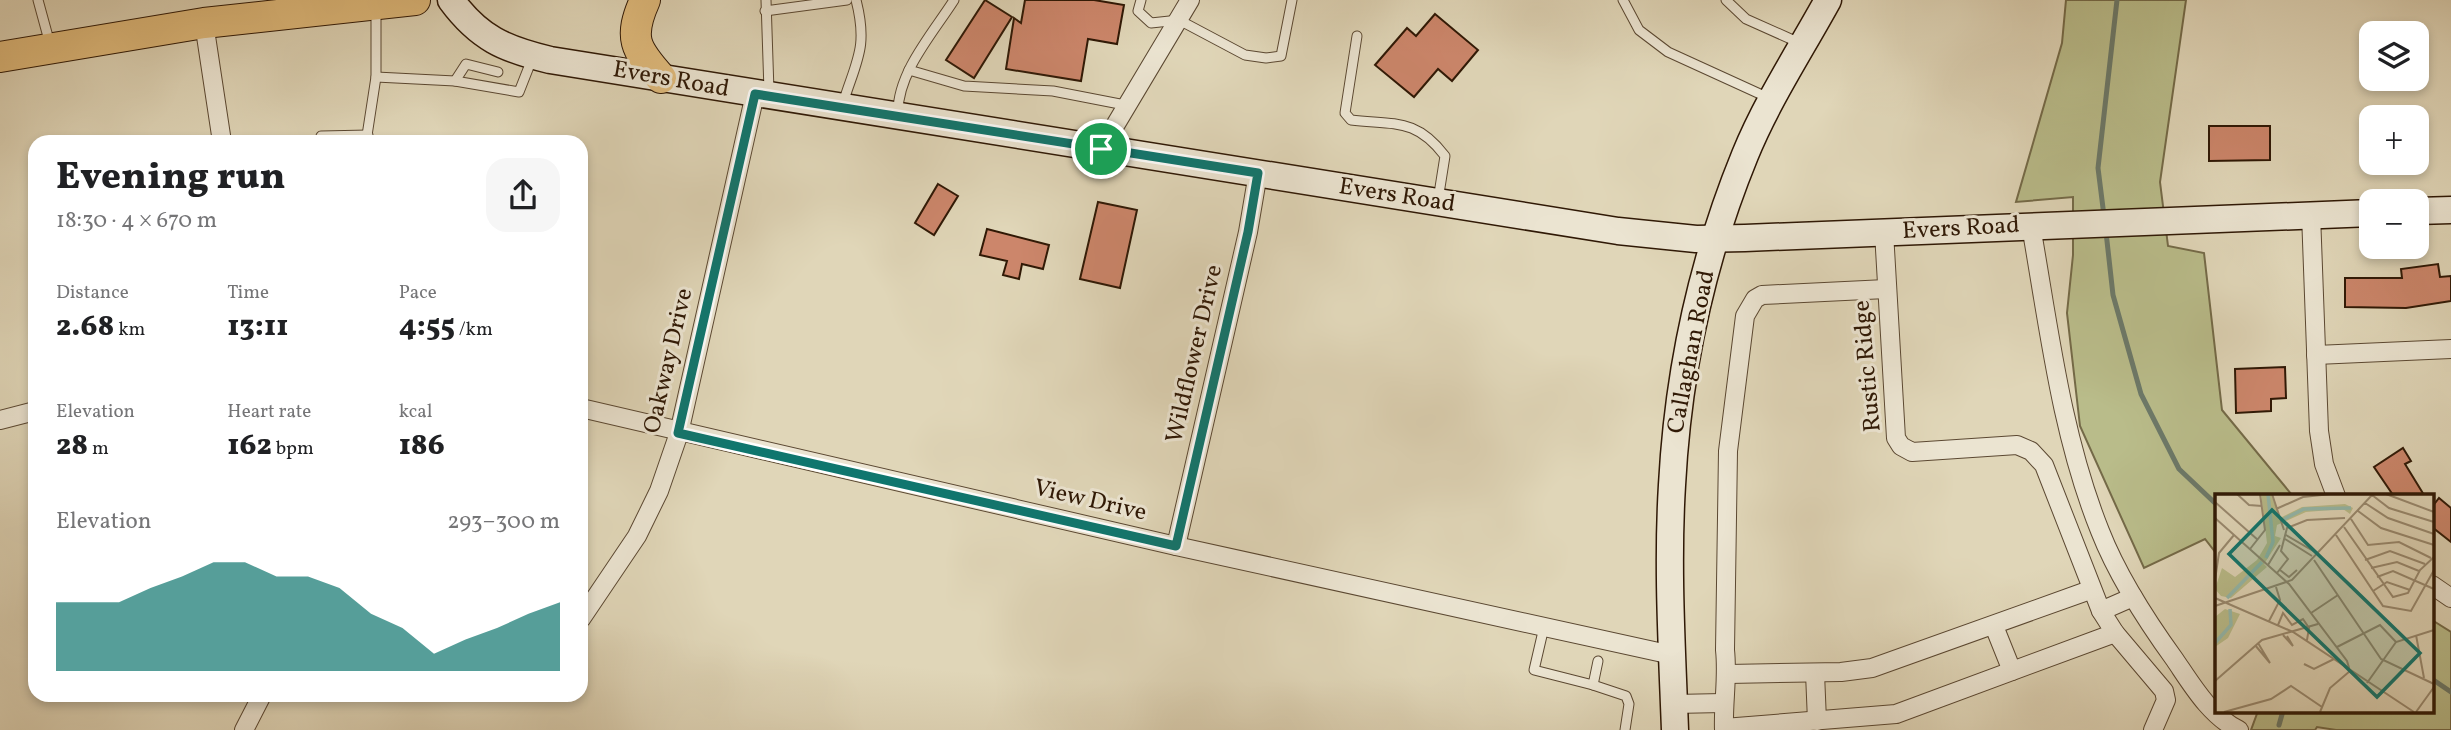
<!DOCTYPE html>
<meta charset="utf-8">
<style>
body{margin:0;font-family:Vollkorn,serif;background:#f6f6f6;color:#202124;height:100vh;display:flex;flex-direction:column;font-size:26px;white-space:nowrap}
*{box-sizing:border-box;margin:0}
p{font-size:23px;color:#757577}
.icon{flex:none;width:38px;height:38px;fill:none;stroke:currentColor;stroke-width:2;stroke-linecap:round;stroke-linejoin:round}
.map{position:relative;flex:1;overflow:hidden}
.sheet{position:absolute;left:28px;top:135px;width:560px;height:567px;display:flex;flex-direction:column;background:#fff;border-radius:21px;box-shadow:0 4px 10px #0003}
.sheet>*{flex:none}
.buttons{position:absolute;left:2359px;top:21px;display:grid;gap:14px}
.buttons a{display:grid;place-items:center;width:70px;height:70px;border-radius:14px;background:#fff;box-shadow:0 4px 10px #0003;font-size:35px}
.pin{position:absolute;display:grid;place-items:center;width:60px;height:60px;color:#fff;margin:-30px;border:4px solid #fff;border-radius:50%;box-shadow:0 2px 7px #0007}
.round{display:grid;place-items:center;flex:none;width:74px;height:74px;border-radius:21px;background:#f6f6f6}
.summary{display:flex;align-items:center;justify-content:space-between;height:119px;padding:0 28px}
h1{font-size:38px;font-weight:800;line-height:52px}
.figures{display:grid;grid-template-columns:repeat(3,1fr);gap:10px;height:119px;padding:7px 28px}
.figures div{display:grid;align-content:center}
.figures b{font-size:30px;font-weight:800}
.figures small{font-size:19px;font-weight:400}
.figures p{font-size:19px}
.chart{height:196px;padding:14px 28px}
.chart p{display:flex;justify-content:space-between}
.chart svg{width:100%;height:126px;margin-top:7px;fill:#0f766e;opacity:.7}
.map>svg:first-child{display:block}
.green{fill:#b9bc8a;stroke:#746a48;stroke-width:2}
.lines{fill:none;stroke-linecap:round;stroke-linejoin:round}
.stream{stroke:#6c7969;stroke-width:5}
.building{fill:#cc866b;stroke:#2f1805;stroke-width:2}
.service-casing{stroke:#5b4832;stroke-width:11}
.minor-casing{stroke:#5b4832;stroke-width:20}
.secondary-casing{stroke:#2f1805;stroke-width:29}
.primary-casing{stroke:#2f1805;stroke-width:32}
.service{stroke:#ebe4d1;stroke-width:9}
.minor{stroke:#ebe4d1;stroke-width:18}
.secondary{stroke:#ebe4d1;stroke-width:26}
.primary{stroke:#e0bb7c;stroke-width:30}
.route-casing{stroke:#fff;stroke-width:14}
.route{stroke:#0f766e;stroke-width:9}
.labels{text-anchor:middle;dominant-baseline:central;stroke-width:6;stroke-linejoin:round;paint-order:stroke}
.street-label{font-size:24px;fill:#2f1805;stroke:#ebe4d1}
.inset-river{fill:none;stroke:#94b9ac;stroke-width:3.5}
.inset-road{fill:none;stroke:#998a70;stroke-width:2}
.view{fill:#0f766e;fill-opacity:0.15;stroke:#0f766e;stroke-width:3.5}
.inset-edge{fill:none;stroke:#2f1805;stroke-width:3.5}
</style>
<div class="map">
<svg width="2451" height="730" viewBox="0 0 2451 730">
<rect width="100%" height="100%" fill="#e0d6b8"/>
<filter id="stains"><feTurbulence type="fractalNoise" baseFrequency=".00286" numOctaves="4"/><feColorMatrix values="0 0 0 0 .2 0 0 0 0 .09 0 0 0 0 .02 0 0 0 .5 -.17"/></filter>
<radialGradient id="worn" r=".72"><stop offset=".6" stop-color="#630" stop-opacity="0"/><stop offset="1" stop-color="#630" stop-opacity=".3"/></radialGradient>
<g class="green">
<path d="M2066,0h120l-26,182 8,64 36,7 18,157 70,85 -76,1v57l-11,-14 -61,29 -64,-142 -13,-113 6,-58v-58l-57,5 46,-159z"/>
<path d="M2432,620l19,12v98h-115l-19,-3 -2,3h-64l7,-19h174z"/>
</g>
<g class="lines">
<g class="stream">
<path d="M2104,216l-6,-48 19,-168"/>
<path d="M2106,232l7,63 28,99 38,75 37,35"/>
<path d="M2432,679l19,13"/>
<path d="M2279,725l4,-14"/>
</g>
</g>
<g class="building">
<path d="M985,0l27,17 -38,61 -28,-18z"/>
<path d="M1025,0h69l30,5 -7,39 -29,-5 -7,42 -75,-12 8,-51 7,5z"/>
<path d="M1435,14l43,36 -26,31 -14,-12 -24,28 -39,-32 32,-37 9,8z"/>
<path d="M2209,126h61v34l-61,1z"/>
<path d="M938,184l20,12 -24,39 -19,-12z"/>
<path d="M1098,202l39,8 -17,78 -40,-9z"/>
<path d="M987,229l62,16 -6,24 -21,-5 -3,15 -16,-4 4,-14 -27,-6z"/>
<path d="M2438,264l2,13 11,-1v25l-45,7 -61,-1v-29h57l-1,-9z"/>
<path d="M2285,367l1,31 -15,1v12l-35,2 -1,-44z"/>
<path d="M2403,448l8,13 -6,3 19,31h-31l-19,-28z"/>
<path d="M2439,498l12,10v34l-19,-15v-20z"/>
</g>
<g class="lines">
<defs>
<g id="service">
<path d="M38,0l12,44"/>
<path d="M766,0l3,91"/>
<path d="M1141,0l-3,11 13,12 28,-3 66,35 21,3 15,-2 11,-56"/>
<path d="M1623,0l16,30 29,22 103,47"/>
<path d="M1726,0l20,19 56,25"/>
<path d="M765,11l82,-11"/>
<path d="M1357,36l-12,77 6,7c44,5 65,-2 94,36l-7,44"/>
<path d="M909,70l55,16 89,5 72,14"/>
<path d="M376,77l79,4 64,11 13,-33"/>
<path d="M455,81l11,-17 32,8"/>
<path d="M843,103c14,-44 25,-56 13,-103"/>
<path d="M898,112c0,-40 35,-79 56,-112"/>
<path d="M321,136l47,-1"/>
<path d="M366,142l10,-65v-67"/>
<path d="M1544,627l-10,43 59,15 5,-24"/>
<path d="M1593,685l33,11 3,8 -4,26"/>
</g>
<g id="minor">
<path d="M204,23l18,119"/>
<path d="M1101,149l89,-149"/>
<path d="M2311,214l8,217 5,33 12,32"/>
<path d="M2031,226c18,102 30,208 69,305 18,46 46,89 75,129 17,25 35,56 64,70"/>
<path d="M1884,232l12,206 5,8 11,6 105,-7 14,6 13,14 57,146 14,22 49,58 2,9 -13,30"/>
<path d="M2316,355l135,-6"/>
<path d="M581,408l595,138 496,109"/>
<path d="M0,420l35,-9"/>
<path d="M1176,546l72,-314 10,-59"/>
<path d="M2432,585l19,13"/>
<path d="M2101,611l32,-14"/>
<path d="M581,619l56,-83 22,-45 20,-58 76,-339"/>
<path d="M1994,626l18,45"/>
<path d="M1815,673l2,48"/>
<path d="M1728,674l113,-2 31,-4 218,-78"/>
<path d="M1674,704l49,-1"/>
<path d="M1724,728l172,-14 219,-81"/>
<path d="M244,730l18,-35"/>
<path d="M1724,730c-1,-27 4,-53 1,-80l3,-199 17,-135 10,-17 7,-4 124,-6"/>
</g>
<g id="secondary">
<path d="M451,0c28,38 53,49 99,60l1068,171 78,8 49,-1 626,-25"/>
<path d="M2417,211l34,-1"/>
<path d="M1675,730c-3,-81 -8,-163 -3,-245 6,-113 30,-225 73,-330 22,-54 55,-104 83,-155"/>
</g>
<g id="primary">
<path d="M645,0c-17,38 -10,49 16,78"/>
<path d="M0,57l204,-34 211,-23"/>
</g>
</defs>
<use href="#service" class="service-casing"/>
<use href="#minor" class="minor-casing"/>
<use href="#secondary" class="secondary-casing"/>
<use href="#primary" class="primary-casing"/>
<use href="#service" class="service"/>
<use href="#minor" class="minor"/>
<use href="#secondary" class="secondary"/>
<use href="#primary" class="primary"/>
</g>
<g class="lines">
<defs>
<path id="route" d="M755,94l503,79 -10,59 -72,314 -498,-113z"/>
</defs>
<use href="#route" class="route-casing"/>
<use href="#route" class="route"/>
</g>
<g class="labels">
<g class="street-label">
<text transform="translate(671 80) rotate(10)">Evers Road</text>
<text transform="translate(1397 196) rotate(9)">Evers Road</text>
<text transform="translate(1961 229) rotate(-3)">Evers Road</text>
<text transform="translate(1692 352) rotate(-79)">Callaghan Road</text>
<text transform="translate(1195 354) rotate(-77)">Wildflower Drive</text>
<text transform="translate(669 361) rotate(-77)">Oakway Drive</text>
<text transform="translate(1868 366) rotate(-95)">Rustic Ridge</text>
<text transform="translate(1090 501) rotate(13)">View Drive</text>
</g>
</g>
<g transform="translate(2215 494)">
<rect width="219" height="219" fill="#e0d6b8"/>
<path d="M46,0h10l9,24 22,-11 43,-3 8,4 -3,6 -7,-5 -37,3 -29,13 -2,11 6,2 -17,26 3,3 -36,31 -10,-2 -6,-7 7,-21 13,9 22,-17 10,-17zM10,115l15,5 -12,24 -13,9v-30z" fill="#b9bc8a"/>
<path class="inset-river" d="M69,25l20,-10 47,-1M51,64l7,-16 -5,-48M12,104l35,-36M0,149l16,-18 -1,-16"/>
<path class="inset-road" d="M22,0l12,11 13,1M57,0l12,36M171,0l48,18M157,1l17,13 45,14M0,8l43,38M150,9l23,15 46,16M61,15l27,-12 28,-3M143,17l23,17 53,17M0,24l74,66 58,77 3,10M136,25l17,26 31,-3 32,16M129,33l49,70 15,-4 12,-23 14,-13M71,41l29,17M121,41l47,71 28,5 23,-41M70,45l27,17M35,55l15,-19 -5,-36M99,66l67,99 53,25M150,66l25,-9 35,13M53,71l12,-20M156,74l26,-6 22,9M65,76l9,7 8,-7M62,79l11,-14 -7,-8 6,-23 20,-8 38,-2M162,83l16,-6 41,18M0,86l4,-27 15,-18M158,97l14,-9 23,8M0,104l78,34 121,80M0,112l77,-26 81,-86M96,119l27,-18M54,127l11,-21 -4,-13M63,131l5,-12 9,12 11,-6 6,9 -2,12M68,141l10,11 -6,-10M201,141l8,43M40,151l15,18 -12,-20M122,153l43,-22 16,17M89,170l10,5 20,-10M0,187l47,-41 56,-16M152,189l29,-41 38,-12M9,218l47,-13 20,-13 31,21M105,218l10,-24 20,-17M201,218l18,-25"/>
<path class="view" d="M57,16l148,143 -43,44 -148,-143z"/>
<rect width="219" height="219" class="inset-edge"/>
</g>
<rect width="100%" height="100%" filter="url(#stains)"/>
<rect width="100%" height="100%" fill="url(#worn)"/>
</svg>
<div class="buttons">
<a><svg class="icon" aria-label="layers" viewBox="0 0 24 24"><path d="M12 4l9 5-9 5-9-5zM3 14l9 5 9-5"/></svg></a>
<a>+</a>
<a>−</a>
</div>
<div class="pin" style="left:1101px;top:149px;background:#1e9e55"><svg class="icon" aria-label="arrive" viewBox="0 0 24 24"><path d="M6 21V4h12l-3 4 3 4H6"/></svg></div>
<section class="sheet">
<div class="summary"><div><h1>Evening run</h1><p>18:30 · 4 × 670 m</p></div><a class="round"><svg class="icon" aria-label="share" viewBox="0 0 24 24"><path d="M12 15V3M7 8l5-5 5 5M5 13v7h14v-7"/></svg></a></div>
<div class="figures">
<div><p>Distance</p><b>2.68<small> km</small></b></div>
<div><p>Time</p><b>13:11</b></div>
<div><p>Pace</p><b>4:55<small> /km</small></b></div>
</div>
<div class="figures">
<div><p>Elevation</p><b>28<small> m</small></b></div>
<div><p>Heart rate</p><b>162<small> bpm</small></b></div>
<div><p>kcal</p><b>186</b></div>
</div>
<div class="chart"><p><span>Elevation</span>293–300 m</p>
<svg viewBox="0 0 160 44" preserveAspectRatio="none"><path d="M0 44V20L10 20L20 20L30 15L40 11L50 6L60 6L70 11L80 11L90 15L100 24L110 29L120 38L130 33L140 29L150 24L160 20V44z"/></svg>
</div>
</section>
</div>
